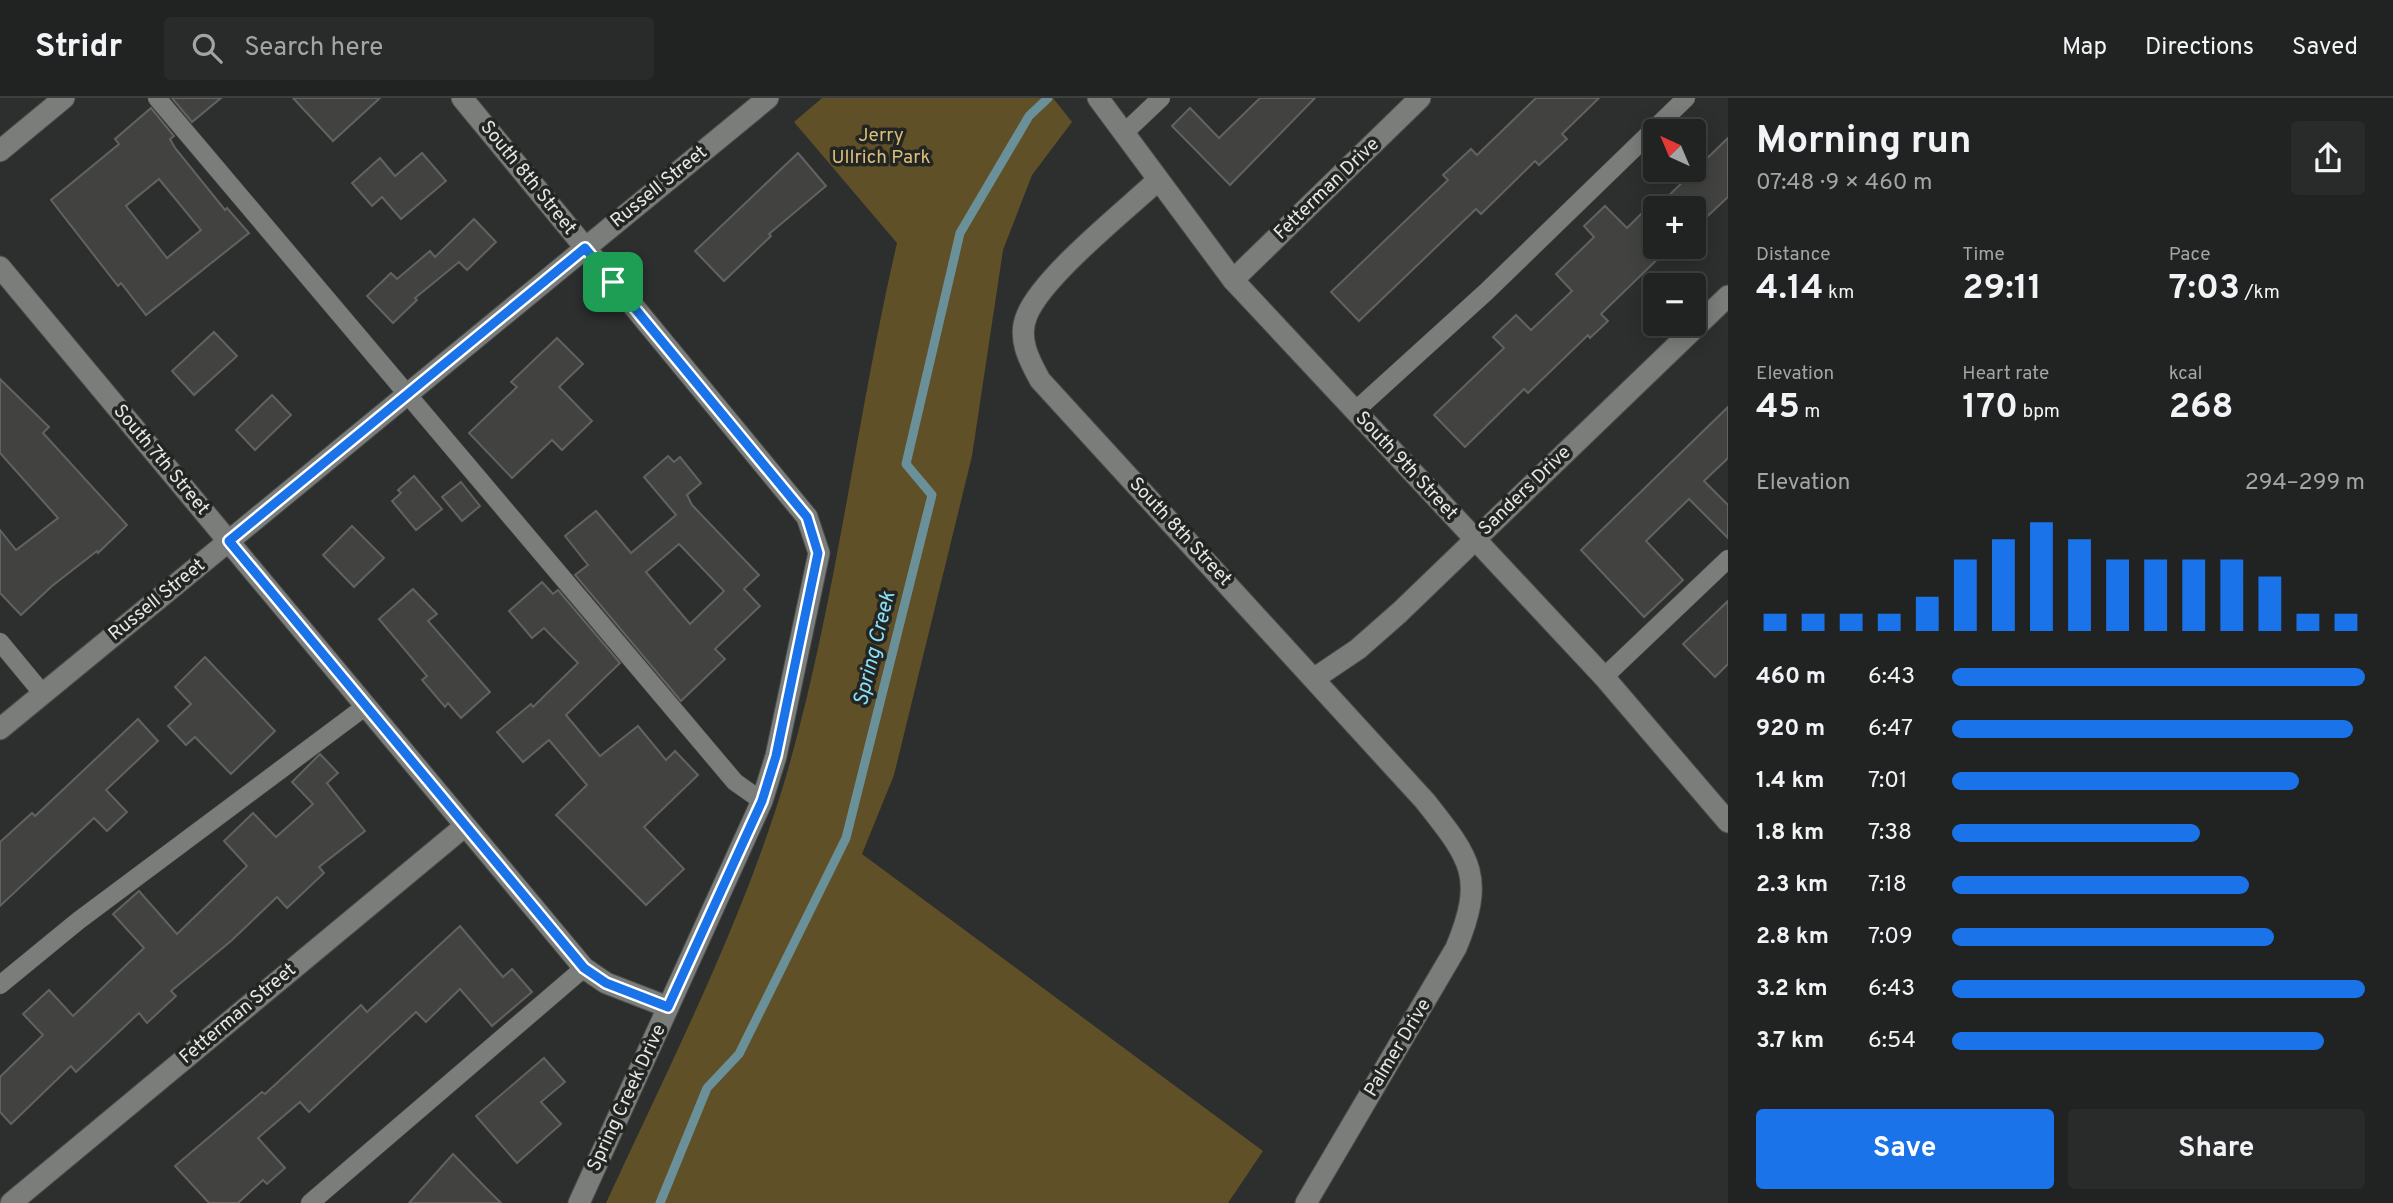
<!DOCTYPE html>
<meta charset="utf-8">
<style>
body{margin:0;font-family:Overpass,sans-serif;background:#292b2a;color:#f1f3f6;height:100vh;display:flex;flex-direction:column;font-size:26px;white-space:nowrap}
*{box-sizing:border-box;margin:0}
p{font-size:23px;color:#a2a4a5}
.icon{flex:none;width:38px;height:38px;fill:none;stroke:currentColor;stroke-width:2;stroke-linecap:round;stroke-linejoin:round}
.map{position:relative;flex:1;overflow:hidden}
.details{display:flex;flex-direction:column;background:#212322;width:665px}
.details>*{flex:none}
.needle{width:46px;rotate:316deg}
.buttons{position:absolute;left:1643px;top:21px;display:grid;gap:14px}
.buttons a{display:grid;place-items:center;width:63px;height:63px;border-radius:7px;background:#212322;box-shadow:0 4px 18px #0003,0 0 0 2px #3e4040;font-size:35px}
.pin{position:absolute;display:grid;place-items:center;width:60px;height:60px;color:#fff;margin:-30px;border-radius:14px;box-shadow:0 4px 10px #0006}
.round{display:grid;place-items:center;flex:none;width:74px;height:74px;border-radius:7px;background:#292b2a}
.headline{display:flex;align-items:center;justify-content:space-between;height:119px;padding:0 28px}
h1{font-size:38px;font-weight:700;line-height:52px}
.metrics{display:grid;grid-template-columns:repeat(3,1fr);gap:10px;height:119px;padding:7px 28px}
.metrics div{display:grid;align-content:center}
.metrics b{font-size:35px;font-weight:700}
.metrics small{font-size:19px;font-weight:400}
.metrics p{font-size:19px}
.chart{height:196px;padding:14px 28px}
.chart p{display:flex;justify-content:space-between}
.chart svg{width:100%;height:126px;margin-top:7px;stroke:#1a73e8;stroke-width:6}
.action{display:flex;gap:14px;margin-top:auto;padding:14px 28px}
.action a{flex:1;height:80px;border-radius:7px;background:#1a73e8;color:#fff;font-size:28px;font-weight:700;line-height:80px;text-align:center}
.action a+a{background:#292b2a;color:#f1f3f6}
ul{padding:0 28px;list-style:none;font-size:23px}
li{display:grid;grid-template-columns:112px 84px 1fr;align-items:center;height:52px}
li i{height:18px;border-radius:9px;background:#1a73e8}
header{display:flex;align-items:center;gap:42px;box-sizing:border-box;height:98px;padding:0 35px;background:#212322;border-bottom:2px solid #3e4040}
header strong{font-size:33px}
nav{display:flex;gap:38px;margin-inline-start:auto;font-size:24px}
.search{width:490px;height:63px;background:#292b2a;display:flex;align-items:center;gap:18px;box-sizing:border-box;padding:0 24px;border-radius:7px;color:#a2a4a5;font-size:26px}
main{display:flex;flex:1;min-height:0}
.map>svg:first-child{display:block}
.green{fill:#5f5028}
.lines{fill:none;stroke-linecap:round;stroke-linejoin:round}
.stream{stroke:#6a9199;stroke-width:9}
.building{fill:#424340;stroke:#626360;stroke-width:2;fill-rule:evenodd}
.service-casing{stroke:#4b4d4b;stroke-width:19}
.minor-casing{stroke:#4b4d4b;stroke-width:23}
.tertiary-casing{stroke:#4b4d4b;stroke-width:23}
.secondary-casing{stroke:#4b4d4b;stroke-width:23}
.service{stroke:#7b7d7b;stroke-width:18}
.minor{stroke:#7b7d7b;stroke-width:21}
.tertiary{stroke:#7b7d7b;stroke-width:21}
.secondary{stroke:#7b7d7b;stroke-width:21}
.route-casing{stroke:#fff;stroke-width:14}
.route{stroke:#1a73e8;stroke-width:9}
.labels{text-anchor:middle;dominant-baseline:central;stroke-width:7;stroke-linejoin:round;paint-order:stroke}
.park-label{font-size:19px;fill:#dabf7b;stroke:#232523}
.street-label{font-size:19px;fill:#e5e7e5;stroke:#232523}
.water-label{font-size:21px;font-style:italic;fill:#89e2f9;stroke:#232523}
</style>
<header>
<strong>Stridr</strong>
<div class="search"><svg class="icon" aria-label="search" viewBox="0 0 24 24"><circle cx="10" cy="10" r="6"/><path d="M15 15l6 6"/></svg>Search here</div>
<nav><a>Map</a><a>Directions</a><a>Saved</a></nav>
</header>
<main>
<div class="map">
<svg width="1728" height="1105" viewBox="0 0 1728 1105">
<rect width="100%" height="100%" fill="#2c2f2d"/>
<path class="green" d="M822,0h231l19,24 -40,53 -29,75 -31,206 -78,319 -32,79 401,297 -35,52h-622c64,-139 138,-283 181,-430 50,-174 69,-354 110,-530l-103,-121z"/>
<g class="lines">
<path class="stream" d="M660,1105l47,-115 32,-34 107,-216 86,-343 -26,-31 54,-231 69,-117 19,-18"/>
</g>
<g class="building">
<path d="M172,0h49l-29,24z"/>
<path d="M293,0h87l-47,43z"/>
<path d="M1260,0h55l-85,87 -58,-59 18,-18 29,30z"/>
<path d="M1536,0h63l-37,36 5,5 -28,26 -4,-4 -54,53 -5,-5 -117,112 -28,-29 117,-112 -5,-5 28,-26 6,6z"/>
<path d="M151,10l23,28 -4,3 5,9 50,62 2,-2 22,25 -103,82 -25,-32 -3,3 -67,-86 68,-56 -4,-5zM159,81l42,51 -34,28 -41,-52z"/>
<path d="M1728,40v59l-34,32v-21h-38v39h14l-69,67 7,7 -18,17 -2,-3 -60,58 -4,-4 -59,58 -31,-32 70,-67 -11,-11 23,-22 15,15 41,-39 -16,-17 38,-37 -10,-11 21,-20 22,22 27,-27 4,5z"/>
<path d="M422,55l24,28 -45,38 -19,-22 -10,9 -20,-23 28,-25 15,18z"/>
<path d="M798,55l28,33 -57,48 2,2 -47,45 -29,-30z"/>
<path d="M474,121l22,23 -29,28 -8,-8 -44,36 2,2 -24,23 -26,-27 24,-23 6,6 33,-28 5,6z"/>
<path d="M214,234l23,24 -43,39 -22,-24z"/>
<path d="M557,240l26,26 -24,23 33,34 -30,29 -10,-10 -40,38 -43,-45 48,-46 -6,-5z"/>
<path d="M0,281l49,48 -6,6 84,92 -29,28 -1,-2 -45,35 -31,29 -21,-22v-63l16,20 42,-32 -58,-65z"/>
<path d="M272,297l19,20 -36,35 -19,-20z"/>
<path d="M1728,309v51l-24,23 24,24v33l-39,-39 -43,42 37,39 -39,37 -63,-67z"/>
<path d="M668,358l6,6 6,-5 21,26 -14,12 5,10 67,70 -15,14 16,17 -45,43 10,10 -44,42 -106,-126 13,-10 -23,-29 31,-25 35,42 45,-38 -32,-38zM679,446l45,47 -34,33 -44,-52z"/>
<path d="M414,378l28,33 -26,21 -24,-29 9,-8 -3,-3z"/>
<path d="M461,384l19,24 -18,15 -20,-24z"/>
<path d="M352,428l32,32 -30,29 -31,-32z"/>
<path d="M542,484l11,12 5,-4 62,73 -54,52 34,41 38,-30 28,34 9,-9 23,24 -54,52 40,42 -38,36 -90,-90 31,-30 -38,-45 -26,22 -26,-30 34,-28 2,3 45,-44 -34,-35 -12,10 -23,-27z"/>
<path d="M413,491l24,25 -9,7 62,71 -29,26 -13,-15 -3,4 -23,-27 5,-4 -48,-57z"/>
<path d="M1728,503v63l-13,13 -32,-33z"/>
<path d="M205,559l70,74 -44,43 -36,-37 -9,8 -18,-19 23,-22 -16,-17z"/>
<path d="M138,621l20,22 -52,49 21,22 -20,19 -13,-13 -94,88v-64l32,-29 3,3z"/>
<path d="M320,656l18,19 -11,10 38,48 -46,36 5,6 -37,35 -10,-11 -46,44 -60,50 5,5 -29,27 -8,-10 -63,59 -5,-6 -60,58 -11,-12v-35l43,-42 -20,-21 26,-24 24,26 71,-68 -31,-34 26,-23 38,43 70,-68 -23,-25 29,-28 23,24 37,-33 -21,-22z"/>
<path d="M460,828l43,51 9,-8 20,23 -40,34 -32,-37 -34,33 -10,-10 -107,100 -9,-10 -42,36 27,30 -18,16 -4,-4 -25,23h-29l-34,-37 87,-74 3,2 96,-89 6,7z"/>
<path d="M544,960l21,24 -24,20 20,22 -44,39 -41,-47z"/>
<path d="M453,1056l33,34 15,15h-92z"/>
</g>
<g class="lines">
<defs>
<g id="service">
<path d="M157,0l578,684 27,19"/>
<path d="M1123,36l38,-36"/>
<path d="M1355,313l131,-119 200,-194"/>
<path d="M0,544l43,52"/>
<path d="M1604,579l124,-118"/>
<path d="M0,887l78,-64 288,-215"/>
<path d="M310,1105l274,-235"/>
</g>
<g id="minor">
<path d="M462,0l345,419 12,36 -43,203 -14,45 -183,402"/>
<path d="M0,53l64,-53"/>
<path d="M1158,82c-33,31 -115,96 -131,135 -10,23 2,45 13,65l385,421c45,57 61,75 31,147l-150,255"/>
<path d="M0,169l584,701 22,15 62,24"/>
<path d="M1233,182l187,-182"/>
<path d="M1315,580l43,-29 42,-37 328,-316"/>
<path d="M11,1105l454,-377"/>
</g>
<path id="tertiary" d="M1098,0l135,182 371,397 124,145"/>
<path id="secondary" d="M0,631l768,-631"/>
</defs>
<use href="#service" class="service-casing"/>
<use href="#minor" class="minor-casing"/>
<use href="#tertiary" class="tertiary-casing"/>
<use href="#secondary" class="secondary-casing"/>
<use href="#service" class="service"/>
<use href="#minor" class="minor"/>
<use href="#tertiary" class="tertiary"/>
<use href="#secondary" class="secondary"/>
</g>
<g class="lines">
<defs>
<path id="route" d="M585,150l222,269 11,36 -42,203 -14,45 -94,206 -62,-24 -22,-15 -355,-427z"/>
</defs>
<use href="#route" class="route-casing"/>
<use href="#route" class="route"/>
</g>
<g class="labels">
<g class="park-label">
<text x="881" y="38">Jerry<tspan x="881" dy="22">Ullrich Park</tspan></text>
</g>
<g class="street-label">
<text transform="translate(528 80) rotate(51)">South 8th Street</text>
<text transform="translate(659 89) rotate(-39)">Russell Street</text>
<text transform="translate(1327 91) rotate(-44)">Fetterman Drive</text>
<text transform="translate(161 362) rotate(50)">South 7th Street</text>
<text transform="translate(1406 368) rotate(47)">South 9th Street</text>
<text transform="translate(1525 393) rotate(-44)">Sanders Drive</text>
<text transform="translate(1180 434) rotate(47)">South 8th Street</text>
<text transform="translate(157 502) rotate(-39)">Russell Street</text>
<text transform="translate(238 916) rotate(-40)">Fetterman Street</text>
<text transform="translate(1398 950) rotate(-59)">Palmer Drive</text>
<text transform="translate(627 1000) rotate(-65)">Spring Creek Drive</text>
</g>
<g class="water-label">
<text transform="translate(875 551) rotate(-76)">Spring Creek</text>
</g>
</g>
</svg>
<div class="buttons">
<a><svg class="needle" viewBox="-14 -14 28 28"><path d="M0-13l5 13h-10z" fill="#e53935"/><path d="M0 13l5-13h-10z" fill="#a2a4a5"/></svg></a>
<a>+</a>
<a>−</a>
</div>
<div class="pin" style="left:613px;top:184px;background:#1e9e55"><svg class="icon" aria-label="arrive" viewBox="0 0 24 24"><path d="M6 21V4h12l-3 4 3 4H6"/></svg></div>
</div>
<section class="details">
<div class="headline"><div><h1>Morning run</h1><p>07:48 · 9 × 460 m</p></div><a class="round"><svg class="icon" aria-label="share" viewBox="0 0 24 24"><path d="M12 15V3M7 8l5-5 5 5M5 13v7h14v-7"/></svg></a></div>
<div class="metrics">
<div><p>Distance</p><b>4.14<small> km</small></b></div>
<div><p>Time</p><b>29:11</b></div>
<div><p>Pace</p><b>7:03<small> /km</small></b></div>
</div>
<div class="metrics">
<div><p>Elevation</p><b>45<small> m</small></b></div>
<div><p>Heart rate</p><b>170<small> bpm</small></b></div>
<div><p>kcal</p><b>268</b></div>
</div>
<div class="chart"><p><span>Elevation</span>294–299 m</p>
<svg viewBox="0 0 160 44" preserveAspectRatio="none"><path d="M5 44V38M15 44V38M25 44V38M35 44V38M45 44V32M55 44V19M65 44V12M75 44V6M85 44V12M95 44V19M105 44V19M115 44V19M125 44V19M135 44V25M145 44V38M155 44V38"/></svg>
</div>
<ul>
<li><b>460 m</b>6:43<i style="width:100%"></i></li>
<li><b>920 m</b>6:47<i style="width:97%"></i></li>
<li><b>1.4 km</b>7:01<i style="width:84%"></i></li>
<li><b>1.8 km</b>7:38<i style="width:60%"></i></li>
<li><b>2.3 km</b>7:18<i style="width:72%"></i></li>
<li><b>2.8 km</b>7:09<i style="width:78%"></i></li>
<li><b>3.2 km</b>6:43<i style="width:100%"></i></li>
<li><b>3.7 km</b>6:54<i style="width:90%"></i></li>
</ul>
<div class="action"><a>Save</a><a>Share</a></div>
</section>
</main>
